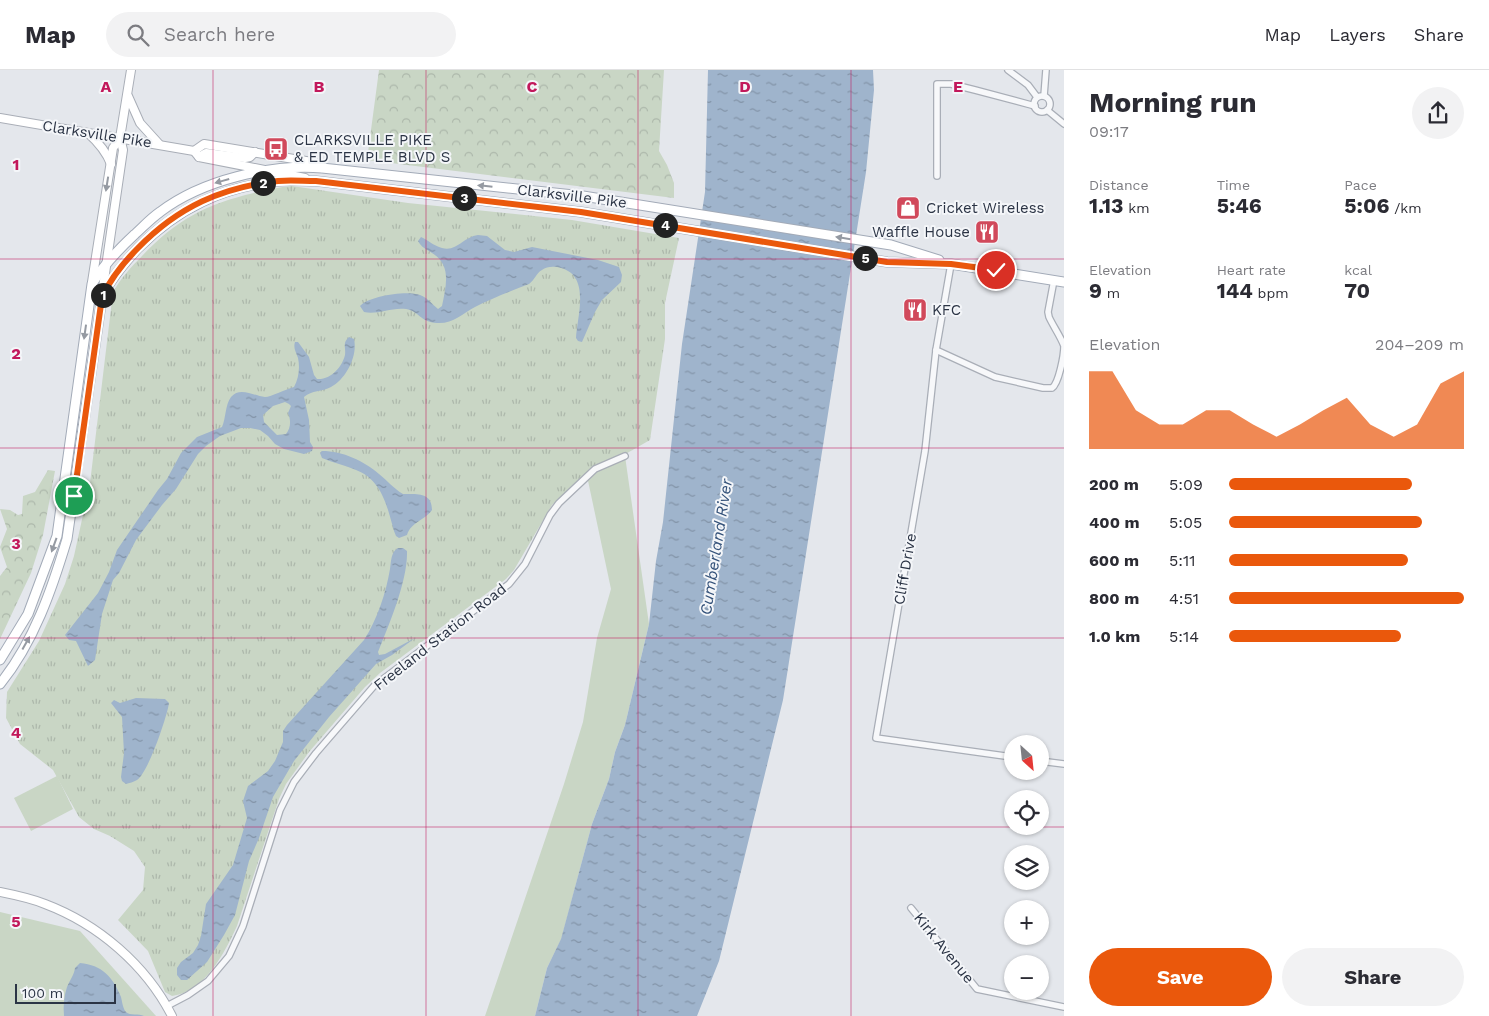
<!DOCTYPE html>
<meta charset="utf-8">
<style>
body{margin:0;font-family:"Work Sans",sans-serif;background:#f2f2f3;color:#2b2b33;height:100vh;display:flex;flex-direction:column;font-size:19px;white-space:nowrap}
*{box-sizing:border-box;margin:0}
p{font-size:16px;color:#7c7c81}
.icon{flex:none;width:28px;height:28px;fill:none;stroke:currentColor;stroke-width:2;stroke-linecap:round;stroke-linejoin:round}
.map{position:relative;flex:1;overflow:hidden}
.sheet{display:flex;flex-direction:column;background:#fff;width:425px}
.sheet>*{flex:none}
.needle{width:32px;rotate:153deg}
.fabs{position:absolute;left:1004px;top:665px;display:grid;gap:10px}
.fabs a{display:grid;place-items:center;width:45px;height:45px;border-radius:50%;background:#fff;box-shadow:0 1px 4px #0004;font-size:25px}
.scale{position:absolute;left:15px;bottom:12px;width:101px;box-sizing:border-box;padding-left:5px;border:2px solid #2b3445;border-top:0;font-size:14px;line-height:18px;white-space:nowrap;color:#2b3445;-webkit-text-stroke:4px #f4f6f9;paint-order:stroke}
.pin{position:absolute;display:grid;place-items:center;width:42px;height:42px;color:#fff;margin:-21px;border:2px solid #fff;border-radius:50%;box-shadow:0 1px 5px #0007}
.km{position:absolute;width:25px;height:25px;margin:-12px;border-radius:50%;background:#222;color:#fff;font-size:14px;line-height:25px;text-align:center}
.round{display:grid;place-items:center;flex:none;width:52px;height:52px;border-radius:26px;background:#f2f2f3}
.head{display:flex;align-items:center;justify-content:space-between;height:85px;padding:0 25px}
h1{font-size:28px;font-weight:700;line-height:38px}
.stats{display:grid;grid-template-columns:repeat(3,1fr);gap:8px;height:85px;padding:5px 25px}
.stats div{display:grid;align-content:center}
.stats b{font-size:21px;font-weight:700}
.stats small{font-size:14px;font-weight:400}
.stats p{font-size:14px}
.chart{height:140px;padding:10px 25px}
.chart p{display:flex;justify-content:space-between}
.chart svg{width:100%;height:90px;margin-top:5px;fill:#ea580c;opacity:.7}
.primary-button{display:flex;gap:10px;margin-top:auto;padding:10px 25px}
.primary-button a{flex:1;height:58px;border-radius:30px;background:#ea580c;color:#fff;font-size:20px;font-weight:700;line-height:58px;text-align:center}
.primary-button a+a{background:#f2f2f3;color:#2b2b33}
ul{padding:0 25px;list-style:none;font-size:16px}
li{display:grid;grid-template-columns:80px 60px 1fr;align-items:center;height:38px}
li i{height:12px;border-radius:6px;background:#ea580c}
header{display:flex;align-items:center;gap:30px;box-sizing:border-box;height:70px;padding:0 25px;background:#fff;border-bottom:1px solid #e1e1e2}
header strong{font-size:24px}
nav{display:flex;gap:28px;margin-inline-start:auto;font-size:18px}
.search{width:350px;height:45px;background:#f2f2f3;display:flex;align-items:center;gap:12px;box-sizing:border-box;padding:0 18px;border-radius:28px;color:#7c7c81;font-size:19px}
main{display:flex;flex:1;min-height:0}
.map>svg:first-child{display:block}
.grass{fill:url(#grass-tufts)}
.forest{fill:url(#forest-crowns)}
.park{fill:#c9d6c5}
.water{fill:url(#water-ripples);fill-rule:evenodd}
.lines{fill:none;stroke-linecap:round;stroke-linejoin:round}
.street-casing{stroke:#a9aeb7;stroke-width:8}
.secondary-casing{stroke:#a9aeb7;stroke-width:10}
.primary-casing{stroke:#a3abb8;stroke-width:11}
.street{stroke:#f7f8fa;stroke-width:5.5}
.secondary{stroke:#fff;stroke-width:8}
.primary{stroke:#fff;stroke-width:9}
.oneway{fill:#959aa2}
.route-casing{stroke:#fff;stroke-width:10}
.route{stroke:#ea580c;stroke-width:6}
.grid{fill:none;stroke:#c2185b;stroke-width:1;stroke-opacity:0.55}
.labels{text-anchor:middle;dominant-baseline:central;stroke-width:4;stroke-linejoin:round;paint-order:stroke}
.street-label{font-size:15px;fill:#2b3445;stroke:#f4f6f9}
.poi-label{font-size:15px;fill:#2b3445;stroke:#f4f6f9;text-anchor:start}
.water-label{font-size:16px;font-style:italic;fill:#34527a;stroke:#f4f6f9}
.grid-label{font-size:16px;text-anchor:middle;font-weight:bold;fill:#c2185b;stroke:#f4f6f9;stroke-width:4;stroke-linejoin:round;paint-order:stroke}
</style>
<header>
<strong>Map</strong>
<div class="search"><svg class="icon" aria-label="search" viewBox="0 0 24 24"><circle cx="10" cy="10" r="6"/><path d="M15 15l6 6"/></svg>Search here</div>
<nav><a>Map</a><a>Layers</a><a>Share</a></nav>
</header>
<main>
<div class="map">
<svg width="1064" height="946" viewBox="0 0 1064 946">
<defs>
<pattern id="grass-tufts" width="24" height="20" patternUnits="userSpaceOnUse" patternTransform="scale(1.25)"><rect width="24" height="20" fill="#c9d6c5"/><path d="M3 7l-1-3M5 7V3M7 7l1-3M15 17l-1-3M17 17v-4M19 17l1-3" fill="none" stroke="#adb8ab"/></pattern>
<pattern id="forest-crowns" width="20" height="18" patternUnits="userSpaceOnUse" patternTransform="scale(1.25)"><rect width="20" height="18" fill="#c9d6c5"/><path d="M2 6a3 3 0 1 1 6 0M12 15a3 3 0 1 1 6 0" fill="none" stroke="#adb8ab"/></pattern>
<pattern id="water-ripples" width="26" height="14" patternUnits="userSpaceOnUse" patternTransform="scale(1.25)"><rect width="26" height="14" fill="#9fb4cc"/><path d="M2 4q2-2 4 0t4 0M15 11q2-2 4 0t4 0" fill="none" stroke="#8293a7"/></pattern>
</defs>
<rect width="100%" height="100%" fill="#e4e7ec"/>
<path class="grass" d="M292,116l116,17 164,17 107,18 -14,65v36l-15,101 -63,36 -35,29 -38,65 -8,9 -126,94 -15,14 -56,65 -23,32 -7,15 -42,127c-12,26 -32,66 -65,70l-7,-4 -17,-41 -30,-31 25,-30 2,-23 -11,-16 -24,-15 -16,-7 -15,-12 -26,-47 -33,-26 -14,-26 1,-26 32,-51 26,-57 9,-28 16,-73 23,-191c8,-14 18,-25 29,-36 34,-36 64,-52 112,-63 13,-3 25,-6 38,-7z"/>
<g class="forest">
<path d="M379,0h285l-5,81 8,14 7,18v15l-307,-38z"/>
<path d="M48,400l7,1 -12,64 -12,38 -31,66v-63l7,-9 -7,-20 7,-18 -7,-20 10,1 8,5 4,-1 1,-18 12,-4z"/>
</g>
<g class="park">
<path d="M625,386l24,168 -24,101 -10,27 -6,27 -17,45 -31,116 -14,28 -12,48h-50l79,-232 19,-62 14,-84 14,-49 -24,-113z"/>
<path d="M57,706l16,33 -42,22 -17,-33z"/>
<path d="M0,842l80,19 76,85h-156z"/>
</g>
<g class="water">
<path d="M708,0h165l1,20 -8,82 -83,528 -64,261 -22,55h-162l12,-48 14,-29 31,-115 17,-45 6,-27 10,-27 24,-101 7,-63 7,-39 19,-178 23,-152z"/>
<path d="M478,165l9,1 18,14 9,2 18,-5 66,13 21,7 3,8 -1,7 -19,18 -7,12 -13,30 -4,-1 -2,-3c1,-21 15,-62 -15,-70 -6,-2 -14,-2 -19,2 -6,3 -7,10 -13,14 -18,7 -37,14 -54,23 -13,7 -22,17 -38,16 -17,-1 -18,-12 -31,-14 -15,-2 -28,6 -42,3l-4,-6c9,-10 47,-16 60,-11 8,3 12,9 18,14l4,-3c4,-20 10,-41 -10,-53 -6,-4 -11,-6 -14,-12l3,-4c7,3 13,9 21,11 15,4 21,-11 36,-13z"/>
<path d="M349,267l5,2c4,17 -8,40 -23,48 -9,5 -19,3 -27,10l5,23 1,22 3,5 -1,4 -8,3 -20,-5 -9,-5 -7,-8 -8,-6 -10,-2h-9l-21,8 -14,10 -8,8 -22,35 -14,16 -26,35 -17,33 -6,7 -11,34 -7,46 -7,6 -12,-25 -7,-1 -4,-5 33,-42 11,-21 8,-22 41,-60 9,-11 14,-26 16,-16 25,-10c4,-9 3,-22 9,-30 9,-11 23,-1 34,0 6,0 21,-8 29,-10 5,-9 6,-20 4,-29 -2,-6 -5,-10 -3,-16h3l11,15 5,18 3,4c14,1 25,-12 28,-24 1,-8 -3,-12 4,-18zM285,332l4,2 2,2 -3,7c3,7 3,15 -2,21l-9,1 -13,-13 -1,-7 10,-9z"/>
<path d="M322,381c21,0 42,10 57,23 8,6 15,15 24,20 14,0 29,-2 29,16 -8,11 -21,12 -25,25l-8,3 -3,-2 -2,-5c-7,-25 -12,-51 -38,-61 -11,-5 -23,-7 -34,-12l-2,-5z"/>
<path d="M398,478h5l4,3c1,29 -18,74 -29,101l1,3 6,-1 30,-16 -23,17 -16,9 -47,53 -35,44 -21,36 -14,41 -10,23 -14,54 -11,20 -17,27 -20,18h-6l-4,-5v-7l4,-6 12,-9 5,-8 3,-9 5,-32 27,-39 14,-47 -4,-17 5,-15 20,-15 7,-10 8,-19v-11l4,-6 77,-85c13,-20 22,-47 26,-71 1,-8 1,-17 8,-21z"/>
<path d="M136,628l29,1 4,4c-2,14 -21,70 -32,77 -3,2 -8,3 -11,4l-4,-3 -1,-4 3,-24 -2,-36 -11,-14 3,-3 6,3z"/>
<path d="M80,893c22,2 33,14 41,34 1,4 2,12 5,15 4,4 13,1 18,4h-80c-1,-10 0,-20 3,-29 3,-7 7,-12 8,-19z"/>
</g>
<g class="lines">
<defs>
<g id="street">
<path d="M1008,0l20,15 9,12"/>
<circle cx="1042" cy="34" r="8"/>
<path d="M1044,26l2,-26"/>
<path d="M1047,40l17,14"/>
<path d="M937,106v-92h14l24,6 60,16"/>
<path d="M951,194l-15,86 -11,101 -49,287 136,19"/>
<path d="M936,280l59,27 48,11h9c7,-5 12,-33 12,-42 -3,-9 -11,-20 -15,-29l-1,-5 6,-32"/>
<path d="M1040,691l24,3"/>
<path d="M911,838l66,81 87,18"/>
<path d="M167,936l21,-11 20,-14 21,-25 14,-30 37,-116 14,-28 22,-29 58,-67 135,-102 16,-20 25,-49 9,-12 36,-34 30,-13"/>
</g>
<g id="secondary">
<path d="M128,26l12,27 19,21"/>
<path d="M0,48l194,33 5,6 106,21"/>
<path d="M88,63c10,9 18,18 23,31"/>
<path d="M194,81l10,-7 114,19 4,5"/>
<path d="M199,87l7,-4 39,5 5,-1 5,-5"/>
<path d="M92,212l21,-134 7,-10 11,-68"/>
<path d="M102,224l21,-144 -3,-12"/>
<path d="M0,822c15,3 30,6 45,12 53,20 101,61 127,112"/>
</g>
<g id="primary">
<path d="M0,590l28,-46 29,-78 35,-252c11,-19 26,-34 42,-49 8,-7 16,-16 26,-23 42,-32 110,-48 162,-44l261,28 308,49 48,15"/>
<path d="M0,614c34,-42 52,-95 67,-145l35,-242c9,-19 22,-34 36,-49 40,-40 84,-61 140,-67 12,-1 25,0 38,0l265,31 306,50 64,2 113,18"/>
</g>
</defs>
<use href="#street" class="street-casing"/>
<use href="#secondary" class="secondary-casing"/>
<use href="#primary" class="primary-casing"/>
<use href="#street" class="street"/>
<use href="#secondary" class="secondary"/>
<use href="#primary" class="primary"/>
</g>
<defs><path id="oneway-solid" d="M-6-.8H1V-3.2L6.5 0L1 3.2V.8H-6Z" transform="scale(1.25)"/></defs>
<g class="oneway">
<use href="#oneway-solid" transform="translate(222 111) rotate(164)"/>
<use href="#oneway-solid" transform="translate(107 114) rotate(99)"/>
<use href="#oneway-solid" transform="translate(485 116) rotate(-174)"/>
<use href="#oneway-solid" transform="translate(843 168) rotate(-171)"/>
<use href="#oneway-solid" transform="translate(85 262) rotate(98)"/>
<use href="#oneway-solid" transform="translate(54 475) rotate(110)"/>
<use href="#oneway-solid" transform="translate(26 573) rotate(-61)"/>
</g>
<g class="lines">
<defs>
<path id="route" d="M74,426l28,-199c9,-19 21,-34 36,-49 40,-41 84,-61 140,-67 12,-1 25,0 38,0l265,31 306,50 64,2 45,6"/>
</defs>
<use href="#route" class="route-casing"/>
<use href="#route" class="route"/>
</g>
<path class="grid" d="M213,0v946M426,0v946M638,0v946M851,0v946M0,189h1064M0,378h1064M0,568h1064M0,757h1064"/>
<defs>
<symbol id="bus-square" viewBox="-11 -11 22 22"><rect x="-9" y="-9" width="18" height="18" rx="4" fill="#d1495b" stroke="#f4f6f9"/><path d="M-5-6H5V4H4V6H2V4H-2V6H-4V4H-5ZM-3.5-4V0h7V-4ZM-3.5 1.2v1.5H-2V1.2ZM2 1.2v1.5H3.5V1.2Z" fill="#fff"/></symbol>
<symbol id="shop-square" viewBox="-11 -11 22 22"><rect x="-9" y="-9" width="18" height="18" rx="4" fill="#d1495b" stroke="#f4f6f9"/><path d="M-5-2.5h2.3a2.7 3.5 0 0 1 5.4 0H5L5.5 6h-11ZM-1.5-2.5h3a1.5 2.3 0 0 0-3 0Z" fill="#fff"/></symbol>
<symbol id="restaurant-square" viewBox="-11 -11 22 22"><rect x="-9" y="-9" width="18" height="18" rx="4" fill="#d1495b" stroke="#f4f6f9"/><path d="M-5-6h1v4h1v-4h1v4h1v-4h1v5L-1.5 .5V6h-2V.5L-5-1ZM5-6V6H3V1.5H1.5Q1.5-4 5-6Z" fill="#fff"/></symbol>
</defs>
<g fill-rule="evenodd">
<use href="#bus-square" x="262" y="65" width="28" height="28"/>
<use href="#shop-square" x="894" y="124" width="28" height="28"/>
<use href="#restaurant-square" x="973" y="148" width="28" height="28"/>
<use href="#restaurant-square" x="901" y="226" width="28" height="28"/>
</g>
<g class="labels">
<g class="street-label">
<text transform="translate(97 64) rotate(9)">Clarksville Pike</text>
<text transform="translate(572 126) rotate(7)">Clarksville Pike</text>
<text transform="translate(905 499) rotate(-80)">Cliff Drive</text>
<text transform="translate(440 567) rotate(-38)">Freeland Station Road</text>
<text transform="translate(944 878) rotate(51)">Kirk Avenue</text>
</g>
<g class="poi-label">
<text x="294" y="70">CLARKSVILLE PIKE<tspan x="294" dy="17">&amp; ED TEMPLE BLVD S</tspan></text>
<text x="926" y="138">Cricket Wireless</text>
<text x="970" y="162" text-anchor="end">Waffle House</text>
<text x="932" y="240">KFC</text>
</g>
<g class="water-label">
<text transform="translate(716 477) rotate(-81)">Cumberland River</text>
</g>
</g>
<g class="grid-label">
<text x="106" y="22">A</text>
<text x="319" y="22">B</text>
<text x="532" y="22">C</text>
<text x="745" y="22">D</text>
<text x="958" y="22">E</text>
<text x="16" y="100">1</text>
<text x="16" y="289">2</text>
<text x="16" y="479">3</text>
<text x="16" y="668">4</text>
<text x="16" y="857">5</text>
</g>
</svg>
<div class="fabs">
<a><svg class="needle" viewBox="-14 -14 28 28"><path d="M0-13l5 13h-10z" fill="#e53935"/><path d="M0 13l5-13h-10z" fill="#7c7c81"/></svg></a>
<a><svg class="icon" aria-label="locate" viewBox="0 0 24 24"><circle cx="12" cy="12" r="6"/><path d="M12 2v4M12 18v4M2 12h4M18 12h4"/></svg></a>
<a><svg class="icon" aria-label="layers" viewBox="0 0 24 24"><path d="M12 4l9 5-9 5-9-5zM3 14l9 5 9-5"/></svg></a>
<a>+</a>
<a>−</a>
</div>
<div class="scale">100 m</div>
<div class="pin" style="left:74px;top:426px;background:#1e9e55"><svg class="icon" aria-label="arrive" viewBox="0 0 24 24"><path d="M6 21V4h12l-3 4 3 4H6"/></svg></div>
<div class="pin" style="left:996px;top:200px;background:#d93025"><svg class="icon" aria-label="check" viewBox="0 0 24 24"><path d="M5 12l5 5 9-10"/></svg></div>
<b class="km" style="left:103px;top:225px">1</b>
<b class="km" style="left:263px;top:113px">2</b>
<b class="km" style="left:464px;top:128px">3</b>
<b class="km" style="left:665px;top:155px">4</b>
<b class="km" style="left:865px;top:188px">5</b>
</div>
<section class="sheet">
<div class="head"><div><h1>Morning run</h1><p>09:17</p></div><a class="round"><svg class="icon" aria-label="share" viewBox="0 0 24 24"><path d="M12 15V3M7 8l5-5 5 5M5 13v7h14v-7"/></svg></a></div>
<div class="stats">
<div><p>Distance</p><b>1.13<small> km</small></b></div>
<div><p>Time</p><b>5:46</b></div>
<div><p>Pace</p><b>5:06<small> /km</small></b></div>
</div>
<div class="stats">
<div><p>Elevation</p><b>9<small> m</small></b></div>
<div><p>Heart rate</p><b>144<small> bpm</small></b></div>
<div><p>kcal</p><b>70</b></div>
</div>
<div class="chart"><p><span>Elevation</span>204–209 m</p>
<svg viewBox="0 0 160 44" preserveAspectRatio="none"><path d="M0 44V6L10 6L20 25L30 32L40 32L50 25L60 25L70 32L80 38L90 32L100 25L110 19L120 32L130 38L140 32L150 12L160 6V44z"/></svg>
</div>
<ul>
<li><b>200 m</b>5:09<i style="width:78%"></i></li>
<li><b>400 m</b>5:05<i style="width:82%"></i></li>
<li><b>600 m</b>5:11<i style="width:76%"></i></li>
<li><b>800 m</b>4:51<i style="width:100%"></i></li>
<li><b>1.0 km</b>5:14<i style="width:73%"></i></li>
</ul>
<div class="primary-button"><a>Save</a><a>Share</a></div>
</section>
</main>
